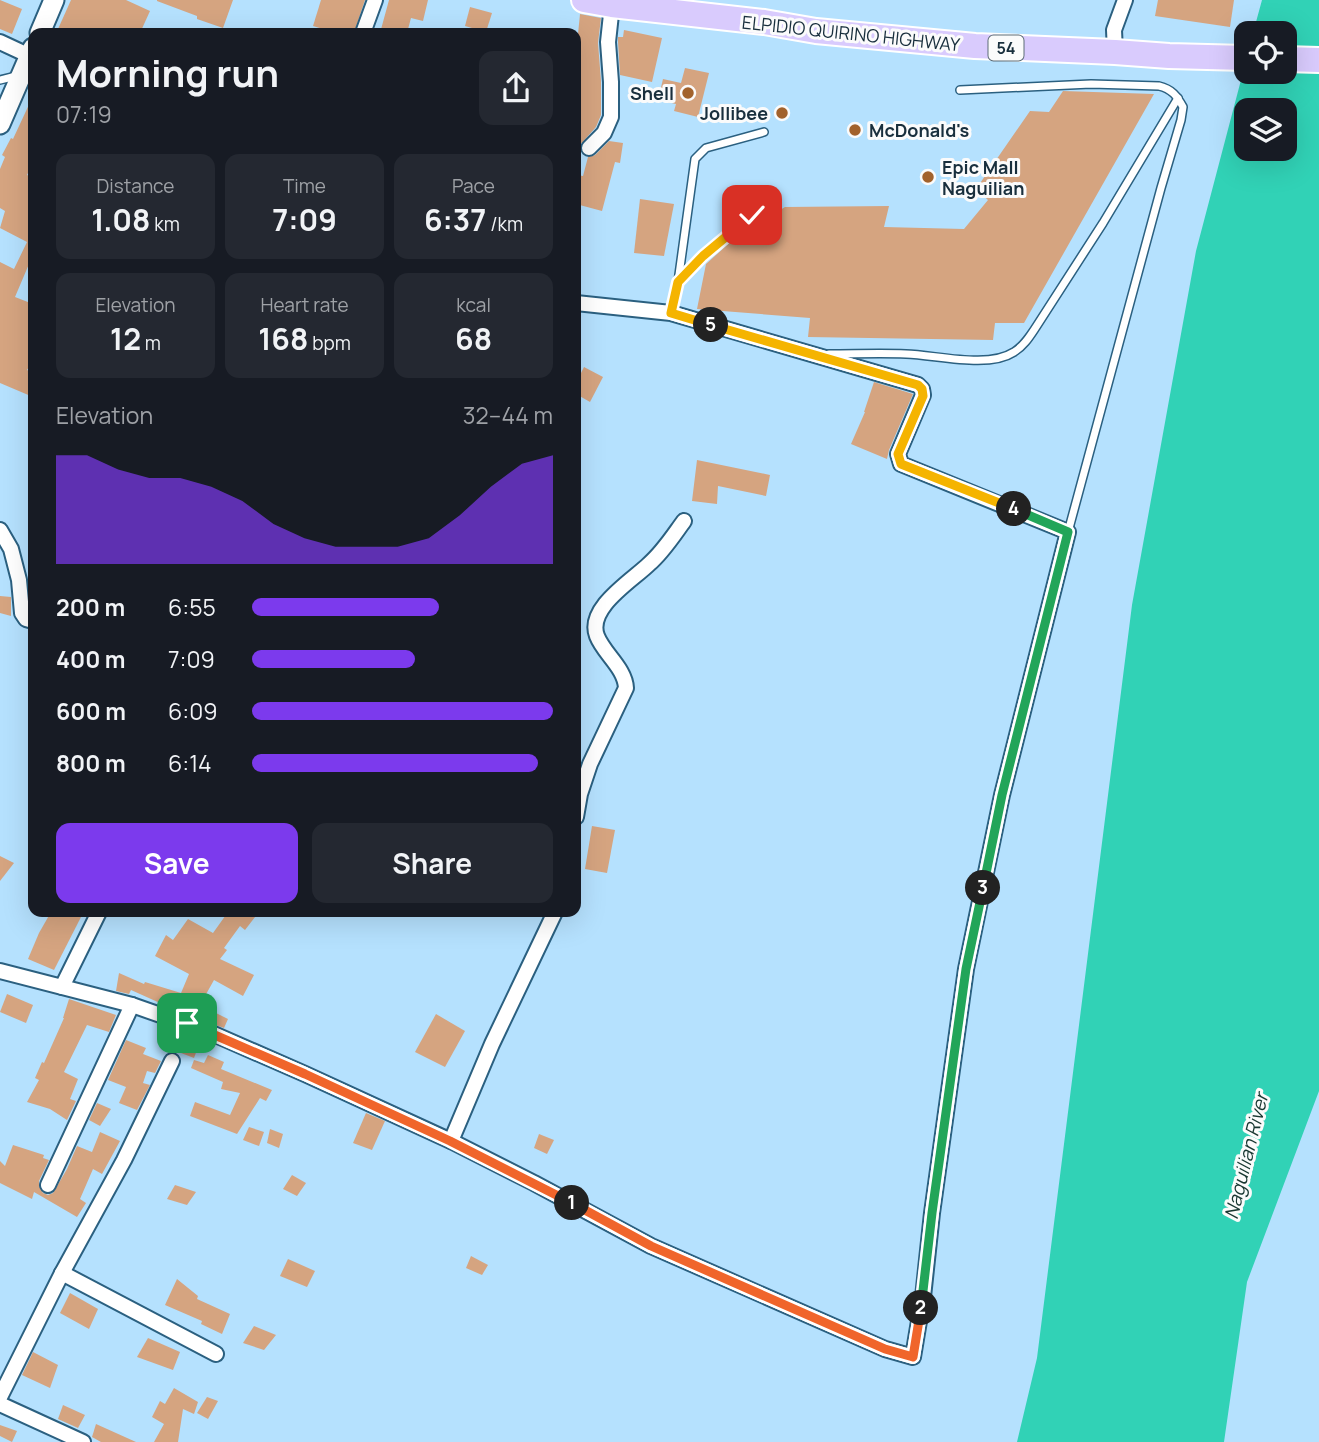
<!DOCTYPE html>
<meta charset="utf-8">
<style>
body{margin:0;font-family:Manrope,sans-serif;background:#242831;color:#f1f3f6;height:100vh;display:flex;flex-direction:column;font-size:26px;white-space:nowrap}
*{box-sizing:border-box;margin:0}
p{font-size:23px;color:#9ea1a6}
.icon{flex:none;width:38px;height:38px;fill:none;stroke:currentColor;stroke-width:2;stroke-linecap:round;stroke-linejoin:round}
.map{position:relative;flex:1;overflow:hidden}
.side{position:absolute;left:28px;top:28px;width:553px;height:889px;display:flex;flex-direction:column;background:#171b24;border-radius:14px;box-shadow:0 7px 28px #0002}
.side>*{flex:none}
.tools{position:absolute;left:1234px;top:21px;display:grid;gap:14px}
.tools a{display:grid;place-items:center;width:63px;height:63px;border-radius:14px;background:#171b24;box-shadow:0 7px 28px #0002;font-size:35px}
.pin{position:absolute;display:grid;place-items:center;width:60px;height:60px;color:#fff;margin:-30px;border-radius:14px;box-shadow:0 4px 10px #0006}
.km{position:absolute;width:35px;height:35px;margin:-18px;border-radius:50%;background:#222;color:#fff;font-size:19px;line-height:35px;text-align:center}
.round{display:grid;place-items:center;flex:none;width:74px;height:74px;border-radius:14px;background:#242831}
.head{display:flex;align-items:center;justify-content:space-between;height:119px;padding:0 28px}
h1{font-size:38px;font-weight:700;line-height:52px}
.metrics{display:grid;grid-template-columns:repeat(3,1fr);gap:10px;height:119px;padding:7px 28px}
.metrics div{display:grid;align-content:center;border-radius:14px;background:#242831;text-align:center}
.metrics b{font-size:30px;font-weight:700}
.metrics small{font-size:19px;font-weight:400}
.metrics p{font-size:19px}
.chart{height:196px;padding:14px 28px}
.chart p{display:flex;justify-content:space-between}
.chart svg{width:100%;height:126px;margin-top:7px;fill:#7c3aed;opacity:.7}
.button{display:flex;gap:14px;margin-top:auto;padding:14px 28px}
.button a{flex:1;height:80px;border-radius:14px;background:#7c3aed;color:#fff;font-size:28px;font-weight:700;line-height:80px;text-align:center}
.button a+a{background:#242831;color:#f1f3f6}
ul{padding:0 28px;list-style:none;font-size:23px}
li{display:grid;grid-template-columns:112px 84px 1fr;align-items:center;height:52px}
li i{height:18px;border-radius:9px;background:#7c3aed}
.map>svg:first-child{display:block}
.water{fill:#31d2b6;fill-rule:evenodd}
.building{fill:#d5a480}
.lines{fill:none;stroke-linecap:round;stroke-linejoin:round}
.lane-casing{stroke:#2b6080;stroke-width:10}
.street-casing{stroke:#2b6080;stroke-width:18}
.secondary-casing{stroke:#2b6080;stroke-width:23}
.highway-casing{stroke:#fff;stroke-width:28}
.lane{stroke:#fff;stroke-width:7}
.street{stroke:#fff;stroke-width:14}
.secondary{stroke:#fff;stroke-width:19}
.highway{stroke:#d9cbfd;stroke-width:24}
.split-1-casing{stroke:#fff;stroke-width:14}
.split-2-casing{stroke:#fff;stroke-width:14}
.split-3-casing{stroke:#fff;stroke-width:14}
.split-4-casing{stroke:#fff;stroke-width:14}
.split-5-casing{stroke:#fff;stroke-width:14}
.split-6-casing{stroke:#fff;stroke-width:14}
.split-1{stroke:#f0652b;stroke-width:9}
.split-2{stroke:#f0652b;stroke-width:9}
.split-3{stroke:#22a559;stroke-width:9}
.split-4{stroke:#22a559;stroke-width:9}
.split-5{stroke:#f5b400;stroke-width:9}
.split-6{stroke:#f5b400;stroke-width:9}
.poi-dot{fill:#a2622c;stroke:#fbfbfb;stroke-width:2.5}
.labels{text-anchor:middle;dominant-baseline:central;stroke-width:6;stroke-linejoin:round;paint-order:stroke}
.shield{fill:#fbfbfb;stroke:#5d6c76;stroke-width:2}
.shield-label{font-size:16px;font-weight:bold;fill:#192f3d}
.street-label{font-size:18px;fill:#192f3d;stroke:#fbfbfb}
.poi-label{font-size:18px;font-weight:bold;fill:#192f3d;stroke:#fbfbfb;text-anchor:end}
.water-label{font-size:19px;font-style:italic;fill:#173630;stroke:#fbfbfb}
</style>
<div class="map">
<svg width="1319" height="1442" viewBox="0 0 1319 1442">
<rect width="100%" height="100%" fill="#b5e1fe"/>
<path class="water" d="M1262,0h57v1091l-72,191 -23,160h-207l20,-84 95,-753 64,-354 50,-190v11h38v-39h-31zM1246,110h38v39h-38z"/>
<g class="building">
<path d="M0,0l22,9 -10,25 -12,-5z"/>
<path d="M71,0h55l24,11 -10,22h-72l-10,-4z"/>
<path d="M157,0h76l-10,28 -26,-9v-3l-40,-15z"/>
<path d="M321,0h44l-11,33h-18l-23,-7z"/>
<path d="M389,0h39l-5,21 -12,-3 -4,15h-27z"/>
<path d="M1158,0h76l-4,27 -75,-11z"/>
<path d="M470,7l22,6 -6,19 -21,-6z"/>
<path d="M580,14l21,4 -3,25 3,38v34l-5,12 -16,18 1,9 -5,-2v-62l2,1 1,-37h-3z"/>
<path d="M624,30l38,8 -10,44 -32,-7 -2,-33v-5h5z"/>
<path d="M685,68l24,5 -11,44 -24,-6 2,-7 -18,-4 5,-21 18,4z"/>
<path d="M1063,91l91,3 -130,229h-29l-2,17 -185,-3 2,-19 -113,-9 9,-45 30,-27 49,-30 104,-1 -5,21 80,2 24,-29 -12,-11 54,-78 19,1z"/>
<path d="M33,96v67l-6,12 6,3v87l-4,-1 -14,33 18,7v56l-6,10 6,3v24l-33,-14v-121l14,7 13,-27 -27,-14 5,-17 -5,-3v-39l5,-12 -3,-2 9,-17 2,1z"/>
<path d="M609,141l14,2 -3,20 -5,-1 -13,49 -26,-7v-29l7,1 5,-19 7,-2z"/>
<path d="M640,199l34,5 -10,52 -30,-3z"/>
<path d="M584,367l19,10 -13,25 -14,-8v-11z"/>
<path d="M874,382l39,12 -24,56 -2,9 -36,-15 14,-32h-1z"/>
<path d="M697,460l73,15 -4,21 -48,-10 -1,18 -25,-3z"/>
<path d="M0,596l11,1v19l-11,-3z"/>
<path d="M592,826l23,4 -8,43 -22,-4z"/>
<path d="M0,856l14,7 -14,18z"/>
<path d="M51,912h20l10,5 -27,53 -26,-11 11,-26z"/>
<path d="M228,912h31l-14,18 -5,-4 -16,22 3,2 -7,9 34,16 -11,21 -29,-16 -14,25 28,14 -4,9 -44,-16 -49,-22 -2,4 -13,-3 3,-18 25,11 1,-2 36,11 8,-19 -34,-18 11,-21 7,5 15,-21 25,14z"/>
<path d="M7,994l26,11 -7,18 -26,-11z"/>
<path d="M69,999l47,16 -7,17 -22,-7 -23,47 14,7 -8,20 6,2 -9,19 -17,-11 -23,-7 12,-22 -4,-2 7,-16 2,1 20,-45h-1z"/>
<path d="M436,1014l29,17 -20,36 -30,-15z"/>
<path d="M187,1034l14,5 -7,19 -13,-5z"/>
<path d="M126,1040l20,8 -3,6 18,7 -6,12 -8,-2 -4,12 7,2 -13,25 -18,-7 7,-16 -18,-7z"/>
<path d="M208,1055l16,7 -3,7 51,21 -6,11 -6,-3 -23,36 -47,-18 5,-14 35,13 10,-22 -19,-4 2,-7 -32,-14 3,-8 10,3z"/>
<path d="M97,1103l14,6 -11,17 -11,-6z"/>
<path d="M366,1113l19,8 -13,29 -19,-7z"/>
<path d="M249,1127l15,5 -5,14 -16,-6z"/>
<path d="M270,1129l13,5 -4,14 -12,-5z"/>
<path d="M100,1132l20,9 -18,33 -9,-5 -13,30 6,4 -9,14 -43,-25 -2,7 -32,-16v-22l5,5 8,-21 31,10 -1,3 6,2 -10,21v5l4,7 5,2 5,-2 14,-24 10,-23 15,6z"/>
<path d="M539,1134l15,6 -7,14 -13,-6z"/>
<path d="M292,1175l14,8 -9,13 -14,-7z"/>
<path d="M175,1185l21,7 -9,13 -20,-6z"/>
<path d="M471,1256l17,9 -6,10 -16,-7z"/>
<path d="M288,1259l27,12 -8,16 -27,-11z"/>
<path d="M177,1279l21,17 -1,3 33,15 -8,20 -21,-10 1,-3 -37,-16z"/>
<path d="M70,1293l28,16 -9,20 -29,-16z"/>
<path d="M254,1326l22,9 -12,15 -21,-7z"/>
<path d="M148,1338l32,14 -7,18 -36,-13z"/>
<path d="M33,1352l25,13 -8,23 -28,-13z"/>
<path d="M174,1388l24,14 -4,12 -11,-5 -5,33h-24l10,-18 -12,-7 8,-16 5,3z"/>
<path d="M207,1397l11,4 -10,18 -11,-6z"/>
<path d="M63,1405l22,10 -7,13 -20,-9z"/>
<path d="M96,1424l40,18h-35l-9,-5z"/>
<path d="M0,1425l17,6 -5,11 -12,-6z"/>
</g>
<g class="lines">
<defs>
<g id="lane">
<path d="M0,80l16,-4"/>
<path d="M960,90l131,-6 68,2c13,3 18,10 24,21l-2,13 -20,68 -93,344"/>
<path d="M678,281c31,-30 64,-56 95,-86"/>
<path d="M671,313l7,-31 17,-123 11,-11 58,-16"/>
<path d="M829,354c26,0 52,-1 77,0 31,1 82,15 108,-2 10,-6 16,-16 22,-25l67,-104 75,-125"/>
</g>
<g id="street">
<path d="M363,33l12,-33"/>
<path d="M0,42l30,14"/>
<path d="M1115,52l-1,-22 11,-30"/>
<path d="M589,148l15,-15 7,-16v-35l-3,-40 4,-37"/>
<path d="M0,530l11,19 8,31 3,33 4,6 7,2"/>
<path d="M576,817l4,-23 10,-30 36,-76c-1,-20 -22,-34 -29,-52 -11,-28 36,-56 52,-72 14,-12 24,-28 35,-43"/>
<path d="M0,971l132,34 77,27 96,42 146,67 83,42 117,63 234,103 28,8 10,-60 9,-84 34,-244 36,-174 66,-263 -167,-68 -3,-10 25,-59 -1,-6 -4,-4 -247,-72 -95,-10"/>
<path d="M62,987l37,-75"/>
<path d="M451,1141l41,-97 63,-132"/>
<path d="M48,1185l84,-180"/>
<path d="M62,1273l154,81"/>
<path d="M0,1397l62,-124 62,-113 48,-99"/>
<path d="M0,1404l83,38"/>
</g>
<g id="secondary">
<path d="M40,33l14,-33"/>
<path d="M0,124l33,-76"/>
</g>
<g id="highway">
<path d="M584,0l28,5 152,17 52,9 159,15 140,6 54,4 77,2"/>
<path d="M1284,59l35,1"/>
</g>
</defs>
<use href="#lane" class="lane-casing"/>
<use href="#street" class="street-casing"/>
<use href="#secondary" class="secondary-casing"/>
<use href="#highway" class="highway-casing"/>
<use href="#lane" class="lane"/>
<use href="#street" class="street"/>
<use href="#secondary" class="secondary"/>
<use href="#highway" class="highway"/>
</g>
<g class="lines">
<defs>
<path id="split-1" d="M187,1023l118,51 145,67 122,62"/>
<path id="split-2" d="M572,1203l79,43 234,103 28,8 8,-49"/>
<path id="split-3" d="M921,1308l11,-95 34,-244 17,-81"/>
<path id="split-4" d="M983,888l19,-93 66,-263 -54,-23"/>
<path id="split-5" d="M711,325l207,60 4,4 1,7 -25,58 3,10 113,45"/>
<path id="split-6" d="M711,325l-40,-12 7,-31 25,-26 49,-41"/>
</defs>
<use href="#split-1" class="split-1-casing"/>
<use href="#split-2" class="split-2-casing"/>
<use href="#split-3" class="split-3-casing"/>
<use href="#split-4" class="split-4-casing"/>
<use href="#split-5" class="split-5-casing"/>
<use href="#split-6" class="split-6-casing"/>
<use href="#split-1" class="split-1"/>
<use href="#split-2" class="split-2"/>
<use href="#split-3" class="split-3"/>
<use href="#split-4" class="split-4"/>
<use href="#split-5" class="split-5"/>
<use href="#split-6" class="split-6"/>
</g>
<g class="poi-dot">
<circle cx="688" cy="93" r="7"/>
<circle cx="782" cy="113" r="7"/>
<circle cx="855" cy="130" r="7"/>
<circle cx="928" cy="177" r="7"/>
</g>
<g class="labels">
<rect class="shield" x="988.5" y="35.5" width="35" height="25" rx="5"/>
<g class="shield-label">
<text x="1006" y="48">54</text>
</g>
<g class="street-label">
<text transform="translate(851 33) rotate(6)">ELPIDIO QUIRINO HIGHWAY</text>
</g>
<g class="poi-label">
<text x="674" y="93">Shell</text>
<text x="768" y="113">Jollibee</text>
<text x="869" y="130" text-anchor="start">McDonald's</text>
<text x="942" y="167" text-anchor="start">Epic Mall<tspan x="942" dy="21">Naguilian</tspan></text>
</g>
<g class="water-label">
<text transform="translate(1246 1156) rotate(-76)">Naguilian River</text>
</g>
</g>
</svg>
<div class="tools">
<a><svg class="icon" aria-label="locate" viewBox="0 0 24 24"><circle cx="12" cy="12" r="6"/><path d="M12 2v4M12 18v4M2 12h4M18 12h4"/></svg></a>
<a><svg class="icon" aria-label="layers" viewBox="0 0 24 24"><path d="M12 4l9 5-9 5-9-5zM3 14l9 5 9-5"/></svg></a>
</div>
<div class="pin" style="left:187px;top:1023px;background:#1e9e55"><svg class="icon" aria-label="arrive" viewBox="0 0 24 24"><path d="M6 21V4h12l-3 4 3 4H6"/></svg></div>
<div class="pin" style="left:752px;top:215px;background:#d93025"><svg class="icon" aria-label="check" viewBox="0 0 24 24"><path d="M5 12l5 5 9-10"/></svg></div>
<b class="km" style="left:572px;top:1203px">1</b>
<b class="km" style="left:921px;top:1308px">2</b>
<b class="km" style="left:983px;top:888px">3</b>
<b class="km" style="left:1014px;top:509px">4</b>
<b class="km" style="left:711px;top:325px">5</b>
<section class="side">
<div class="head"><div><h1>Morning run</h1><p>07:19</p></div><a class="round"><svg class="icon" aria-label="share" viewBox="0 0 24 24"><path d="M12 15V3M7 8l5-5 5 5M5 13v7h14v-7"/></svg></a></div>
<div class="metrics">
<div><p>Distance</p><b>1.08<small> km</small></b></div>
<div><p>Time</p><b>7:09</b></div>
<div><p>Pace</p><b>6:37<small> /km</small></b></div>
</div>
<div class="metrics">
<div><p>Elevation</p><b>12<small> m</small></b></div>
<div><p>Heart rate</p><b>168<small> bpm</small></b></div>
<div><p>kcal</p><b>68</b></div>
</div>
<div class="chart"><p><span>Elevation</span>32–44 m</p>
<svg viewBox="0 0 160 44" preserveAspectRatio="none"><path d="M0 44V6L10 6L20 11L30 14L40 14L50 17L60 22L70 30L80 35L90 38L100 38L110 38L120 35L130 27L140 17L150 9L160 6V44z"/></svg>
</div>
<ul>
<li><b>200 m</b>6:55<i style="width:62%"></i></li>
<li><b>400 m</b>7:09<i style="width:54%"></i></li>
<li><b>600 m</b>6:09<i style="width:100%"></i></li>
<li><b>800 m</b>6:14<i style="width:95%"></i></li>
</ul>
<div class="button"><a>Save</a><a>Share</a></div>
</section>
</div>
